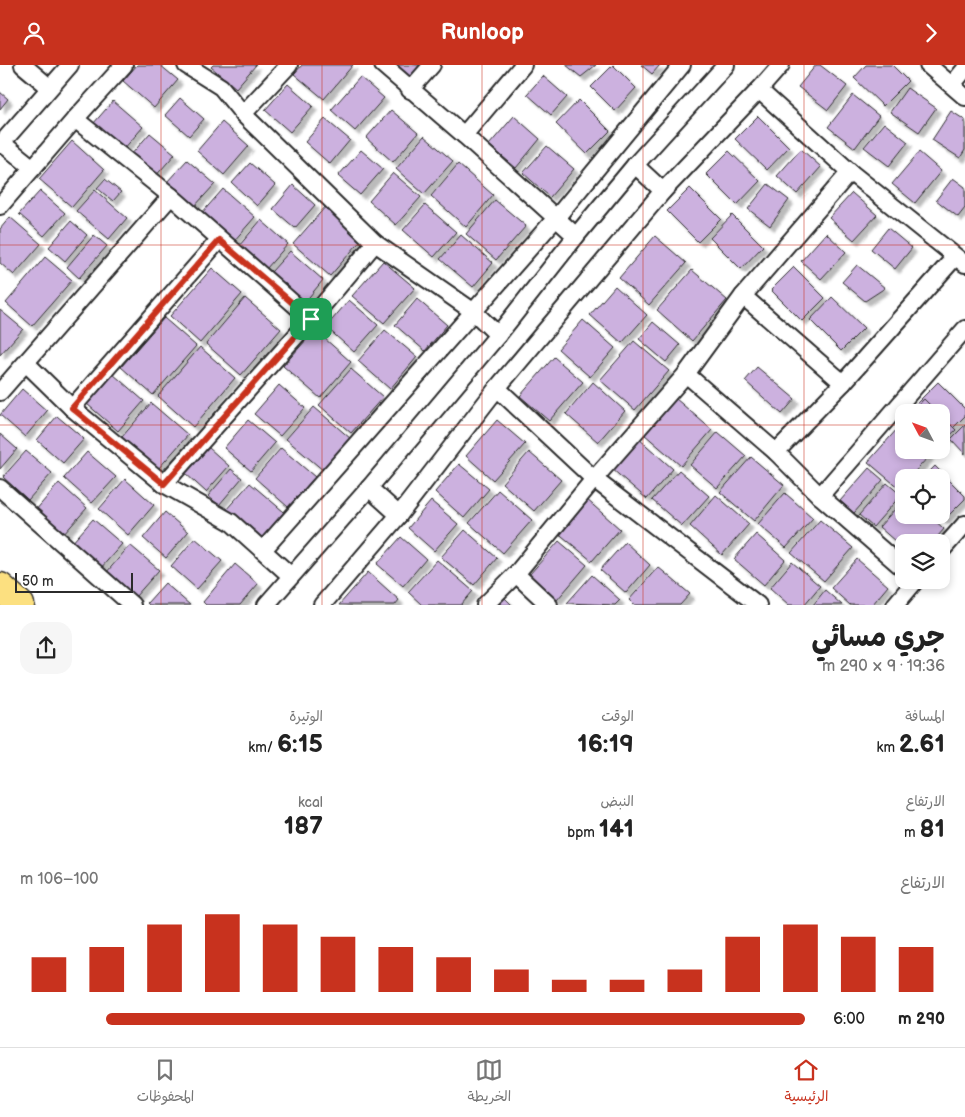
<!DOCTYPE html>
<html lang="ar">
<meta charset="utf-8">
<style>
body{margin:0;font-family:"Balsamiq Sans","Playpen Sans Arabic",sans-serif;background:#f6f6f6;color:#222;direction:rtl;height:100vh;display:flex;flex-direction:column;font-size:19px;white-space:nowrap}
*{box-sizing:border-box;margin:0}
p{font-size:16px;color:#767676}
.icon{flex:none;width:28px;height:28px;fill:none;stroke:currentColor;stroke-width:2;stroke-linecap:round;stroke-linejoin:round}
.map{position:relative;height:540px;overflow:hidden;direction:ltr}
.side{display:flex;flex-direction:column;background:#fff;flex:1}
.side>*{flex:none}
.needle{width:32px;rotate:311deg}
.buttons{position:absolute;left:895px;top:339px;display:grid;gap:10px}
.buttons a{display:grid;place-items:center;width:55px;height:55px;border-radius:10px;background:#fff;box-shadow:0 2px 8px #0003;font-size:25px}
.scale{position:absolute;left:15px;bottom:12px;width:118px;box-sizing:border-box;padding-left:5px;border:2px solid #2b2b2b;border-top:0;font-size:14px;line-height:18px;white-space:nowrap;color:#2b2b2b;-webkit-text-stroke:4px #fff;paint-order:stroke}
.pin{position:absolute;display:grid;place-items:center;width:42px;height:42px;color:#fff;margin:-21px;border-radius:10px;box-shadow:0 2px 8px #0006}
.round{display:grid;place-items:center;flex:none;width:52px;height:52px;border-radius:15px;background:#f6f6f6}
.headline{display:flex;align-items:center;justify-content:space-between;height:85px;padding:0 20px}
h1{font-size:28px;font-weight:700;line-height:38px}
.figures{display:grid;grid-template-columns:repeat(3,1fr);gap:8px;height:85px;padding:5px 20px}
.figures div{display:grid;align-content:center}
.figures b{font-size:25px;font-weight:700}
.figures small{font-size:14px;font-weight:400}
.figures p{font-size:14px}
.chart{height:140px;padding:10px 20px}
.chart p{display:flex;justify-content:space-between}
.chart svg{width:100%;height:90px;margin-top:5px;stroke:#c8321e;stroke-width:6}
ul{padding:0 20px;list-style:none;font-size:16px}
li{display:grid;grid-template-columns:80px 60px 1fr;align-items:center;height:38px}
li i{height:12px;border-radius:6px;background:#c8321e}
header{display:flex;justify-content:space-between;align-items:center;height:65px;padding:0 20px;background:#c8321e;color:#fff;font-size:22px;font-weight:700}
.menu{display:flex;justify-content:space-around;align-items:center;height:70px;border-top:1px solid #e0e0e0;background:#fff;font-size:14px;color:#767676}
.menu a{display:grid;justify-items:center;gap:2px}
.menu .active{color:#c8321e}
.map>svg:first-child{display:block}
.building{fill:#ccb1df;stroke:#2b2b2b;filter:url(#shadow)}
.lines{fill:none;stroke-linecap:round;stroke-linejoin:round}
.street-casing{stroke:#2b2b2b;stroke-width:20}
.highway-casing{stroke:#2b2b2b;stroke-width:31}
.street{stroke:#fff;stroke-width:16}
.highway{stroke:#fce080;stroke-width:28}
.route-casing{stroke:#fff;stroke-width:10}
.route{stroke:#c8321e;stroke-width:6}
.grid{fill:none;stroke:#c8321e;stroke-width:1;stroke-opacity:0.55}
</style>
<header><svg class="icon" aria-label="forward" viewBox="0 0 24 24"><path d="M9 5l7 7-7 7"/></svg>Runloop<svg class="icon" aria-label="person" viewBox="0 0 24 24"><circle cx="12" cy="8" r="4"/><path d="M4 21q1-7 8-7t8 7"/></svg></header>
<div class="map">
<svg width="965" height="540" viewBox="0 0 965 540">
<defs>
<filter id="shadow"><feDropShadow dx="4.5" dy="4.5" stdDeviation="1" flood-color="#0004"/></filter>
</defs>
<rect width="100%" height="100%" fill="#fff"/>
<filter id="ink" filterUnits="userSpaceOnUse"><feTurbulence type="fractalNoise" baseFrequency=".02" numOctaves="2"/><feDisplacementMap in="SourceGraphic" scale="10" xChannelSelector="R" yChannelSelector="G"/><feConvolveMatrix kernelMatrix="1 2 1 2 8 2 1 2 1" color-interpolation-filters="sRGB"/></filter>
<g filter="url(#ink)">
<g class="building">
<path d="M137,0h23l18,15 -24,28 -31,-27z"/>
<path d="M213,0h43l-20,23 -25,-21z"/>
<path d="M302,0h51l-29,34 -30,-25z"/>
<path d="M390,0h32l-14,16z"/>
<path d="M566,0h30l-15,12z"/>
<path d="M613,0l23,23 -21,23 -24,-24z"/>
<path d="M641,0h19l-8,9z"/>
<path d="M816,0h4l27,21 -19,24 -30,-23z"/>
<path d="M866,0h26l16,16 -25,25 -29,-28z"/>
<path d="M543,11l24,21 -16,18 -24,-21z"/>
<path d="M360,12l24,21 -29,33 -24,-21z"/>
<path d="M288,19l25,22 -23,26 -25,-22z"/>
<path d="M907,23l29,20 -17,24 -29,-20z"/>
<path d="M0,27l8,7 -8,10z"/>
<path d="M853,30l26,21 -24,32 -27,-21z"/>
<path d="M180,33l24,21 -15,17 -24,-21z"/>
<path d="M579,35l31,31 -23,23 -31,-30z"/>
<path d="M113,36l30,26 -20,23 -30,-26z"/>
<path d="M391,45l27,23 -25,29 -27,-24z"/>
<path d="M951,46l14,9v30l-5,8 -28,-18z"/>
<path d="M514,51l26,23 -24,29 -27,-23z"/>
<path d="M758,51l31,31 -22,23 -32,-31z"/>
<path d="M325,54l25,21 -20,24 -25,-22z"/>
<path d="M222,57l27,24 -25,29 -27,-24z"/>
<path d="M884,58l24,19 -19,24 -25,-19z"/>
<path d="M150,68l25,21 -21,24 -24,-22z"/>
<path d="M424,71l29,25 -29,33 -28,-25z"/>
<path d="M72,76l32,29 -32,37 -33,-28z"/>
<path d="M547,81l27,23 -24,28 -27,-24z"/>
<path d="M801,84l20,18 -24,27 -20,-18z"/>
<path d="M361,85l22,19 -23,26 -22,-19z"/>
<path d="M729,86l31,30 -23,24 -31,-31z"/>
<path d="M919,87l22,19 -26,32 -23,-19z"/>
<path d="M187,95l28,24 -21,23 -28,-24z"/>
<path d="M250,98l25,22 -18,21 -25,-23z"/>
<path d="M458,99l35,31 -27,32 -35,-31z"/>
<path d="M393,108l28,24 -25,28 -27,-24z"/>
<path d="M953,113l12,9v21l-7,9 -22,-17z"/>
<path d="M105,114l16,13 -8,9 -16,-13z"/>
<path d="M768,119l21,16 -19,26 -22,-17z"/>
<path d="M293,120l22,20 -20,23 -22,-19z"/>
<path d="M690,123l31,31 -23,23 -31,-31z"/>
<path d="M223,124l32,28 -22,25 -32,-28z"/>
<path d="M95,125l32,28 -18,21 -33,-28z"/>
<path d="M40,126l25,22 -21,23 -25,-22z"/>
<path d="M852,128l25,22 -23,25 -25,-22z"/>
<path d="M495,135l31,26 -30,34 -30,-26z"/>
<path d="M425,140l31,27 -22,25 -31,-27z"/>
<path d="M326,141l37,32 -33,38 -37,-32z"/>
<path d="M732,150l31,31 -22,23 -31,-31z"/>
<path d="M10,152l31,27 -27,31 -14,-12v-34z"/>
<path d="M261,155l27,24 -22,25 -27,-23z"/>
<path d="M71,156l16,14 -22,26 -16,-14z"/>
<path d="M888,163l24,20 -17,21 -24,-20z"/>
<path d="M826,168l20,19 -25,27 -20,-18z"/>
<path d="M94,170l13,11 -28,32 -12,-11z"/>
<path d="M461,170l32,28 -20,24 -33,-28z"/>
<path d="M655,171l31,27 -37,42 -30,-27z"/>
<path d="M290,186l33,29 -18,22 -34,-30z"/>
<path d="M45,192l27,23 -40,46 -26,-23z"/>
<path d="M383,196l32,27 -31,35 -32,-27z"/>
<path d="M857,200l28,23 -20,13 -23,-19z"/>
<path d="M794,202l31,31 -23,23 -31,-31z"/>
<path d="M212,203l30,26 -42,49 -30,-27z"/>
<path d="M692,205l35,30 -35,41 -35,-31z"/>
<path d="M615,221l32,29 -25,28 -32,-28z"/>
<path d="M832,232l32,31 -23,23 -31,-31z"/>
<path d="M245,233l36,31 -40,46 -35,-31z"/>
<path d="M417,234l30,26 -22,26 -30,-26z"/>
<path d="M349,235l29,25 -24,27 -28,-25z"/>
<path d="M0,245l23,19 -23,26z"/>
<path d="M164,253l32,28 -43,49 -32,-28z"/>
<path d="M583,255l32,28 -25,29 -32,-28z"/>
<path d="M653,257l27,23 -14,17 -27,-23z"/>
<path d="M315,265l36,32 -31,36 -37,-32z"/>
<path d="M385,265l32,27 -27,32 -32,-28z"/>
<path d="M634,276l35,30 -34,39 -35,-30z"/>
<path d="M200,282l35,31 -42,49 -35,-31z"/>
<path d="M554,292l29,25 -34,39 -29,-25z"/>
<path d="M757,302l38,32 -13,15 -37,-33z"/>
<path d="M351,304l32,28 -32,36 -32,-28z"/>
<path d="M113,309l31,27 -26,30 -31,-27z"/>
<path d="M593,317l32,29 -27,31 -32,-28z"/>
<path d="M938,317l27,27v7l-19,19 -5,-4v-18h-19l-7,-8z"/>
<path d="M279,320l26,23 -25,28 -26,-22z"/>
<path d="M22,324l25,22 -22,26 -25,-22z"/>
<path d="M675,333l37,32 -31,36 -37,-32z"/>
<path d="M924,334l14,14h-27z"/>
<path d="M151,338l37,32 -30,34 -36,-32z"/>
<path d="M314,342l37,32 -27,32 -38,-32z"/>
<path d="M941,350l15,15 -15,14z"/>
<path d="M57,351l27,23 -21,24 -26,-23z"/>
<path d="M248,355l27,23 -24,28 -27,-23z"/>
<path d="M497,355l28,24 -32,36 -27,-24z"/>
<path d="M965,360v29l-14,-15z"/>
<path d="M898,363l6,5v17h19l6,6 -19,21h-6v8l-4,4 -32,-27z"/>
<path d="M718,367l28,24 -29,32 -27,-23z"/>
<path d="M0,369l17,15 -17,20z"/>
<path d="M638,373l35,31 -26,30 -35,-30z"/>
<path d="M208,382l21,19 -23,26 -21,-19z"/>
<path d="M281,383l34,29 -27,30 -33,-29z"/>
<path d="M26,386l26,22 -24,27 -25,-23z"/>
<path d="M87,387l29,25 -24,26 -28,-25z"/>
<path d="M529,387l32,28 -27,31 -32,-28z"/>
<path d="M751,392l33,28 -30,36 -34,-29z"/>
<path d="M459,399l30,25 -25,29 -29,-26z"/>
<path d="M935,401l30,30v3l-21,21 -6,-5h3v-38h-17z"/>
<path d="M869,403l14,12 -29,33 -14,-12z"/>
<path d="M231,404l11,9 -23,27 -11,-9z"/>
<path d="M679,405l30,26 -27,30 -30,-26z"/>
<path d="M125,414l29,26 -26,30 -29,-26z"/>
<path d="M59,418l28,25 -24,27 -28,-24z"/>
<path d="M250,418l34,29 -24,28 -35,-29z"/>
<path d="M887,418l14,12 -28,32 -14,-12z"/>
<path d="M498,425l34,30 -29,33 -34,-30z"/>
<path d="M785,428l28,25 -27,30 -28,-24z"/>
<path d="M716,430l33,29 -27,31 -32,-29z"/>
<path d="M585,433l35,31 -28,32 -36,-30z"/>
<path d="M904,434v16h25l15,14 -12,14h-28v6l-25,-22z"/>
<path d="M431,436l27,23 -24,27 -26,-23z"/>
<path d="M165,447l23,20 -22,26 -23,-20z"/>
<path d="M93,454l29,25 -22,25 -29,-25z"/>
<path d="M820,455l33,28 -29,33 -33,-28z"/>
<path d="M465,465l32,28 -23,27 -33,-28z"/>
<path d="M756,469l29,26 -21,25 -30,-26z"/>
<path d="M401,472l25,22 -23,27 -26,-22z"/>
<path d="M195,473l27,23 -25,28 -26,-23z"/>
<path d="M559,476l28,24 -30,35 -28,-25z"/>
<path d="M625,477l25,23 -24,28 -26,-23z"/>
<path d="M130,480l29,25 -24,27 -29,-24z"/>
<path d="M857,494l31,27 -16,19h-22l-19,-17z"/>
<path d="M437,495l36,31 -12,14h-39l-14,-13z"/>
<path d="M792,497l28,24 -16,19h-15l-19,-17z"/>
<path d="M235,499l23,20 -18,21h-34l-3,-3z"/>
<path d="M658,502l32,27 -10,11h-46l-5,-5z"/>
<path d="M368,507l31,28 -4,5h-56z"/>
<path d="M592,510l28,25 -5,5 -48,-2z"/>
<path d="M165,518l25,22h-41l-2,-2z"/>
<path d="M825,525l17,15h-29z"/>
<path d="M504,532l8,8h-14z"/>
</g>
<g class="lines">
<defs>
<g id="street">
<path d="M23,0l26,22"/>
<path d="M186,0l35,22 22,27 132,129 99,69 24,23"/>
<path d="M383,0l81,70 112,101"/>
<path d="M928,0l37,32"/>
<path d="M952,20l13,-16"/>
<path d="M410,25l22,-25"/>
<path d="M759,25l91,82 115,92"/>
<path d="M243,49l46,-49"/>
<path d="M75,54l96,77 140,123"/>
<path d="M464,70l59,-70"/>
<path d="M2,78l31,25"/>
<path d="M0,80l70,-80"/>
<path d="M635,100l28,26"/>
<path d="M0,141l75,-87 49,-54"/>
<path d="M743,231l100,87"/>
<path d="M26,298l46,45 92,76 67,38 60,54"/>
<path d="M686,309l90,78 44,44 84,73"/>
<path d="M497,323l97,91 164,126"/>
<path d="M0,327l171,-196"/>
<path d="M72,343l147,-168"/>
<path d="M776,387l67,-69 112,-126"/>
<path d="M164,419l147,-165 64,-76"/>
<path d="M0,423l132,117"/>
<path d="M369,423l30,27"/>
<path d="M820,431l145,-167"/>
<path d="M263,485l293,-332 126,-153"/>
<path d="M941,486l24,-27"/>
<path d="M516,509l33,31"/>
<path d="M266,540l103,-117 129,-153 78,-99 59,-71 91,-100"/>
<path d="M322,540l77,-90 98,-127 166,-197 96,-101 22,-25"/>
<path d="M485,540l31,-31 78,-95 92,-105 57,-78 107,-124"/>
<path d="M895,540l21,-25"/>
</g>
<path id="highway" d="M0,522l20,18"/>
</defs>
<use href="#street" class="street-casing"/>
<use href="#highway" class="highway-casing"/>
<use href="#street" class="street"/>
<use href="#highway" class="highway"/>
</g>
</g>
<g class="lines" filter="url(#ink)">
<defs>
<path id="route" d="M219,175l92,79 -147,165 -92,-76z"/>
</defs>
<use href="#route" class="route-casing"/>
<use href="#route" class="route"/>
</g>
<path class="grid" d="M161,0v540M322,0v540M482,0v540M643,0v540M804,0v540M0,180h965M0,360h904M941,360h24"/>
</svg>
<div class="buttons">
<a><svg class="needle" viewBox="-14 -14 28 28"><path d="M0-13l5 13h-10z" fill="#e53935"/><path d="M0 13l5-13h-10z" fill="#767676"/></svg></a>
<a><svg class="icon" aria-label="locate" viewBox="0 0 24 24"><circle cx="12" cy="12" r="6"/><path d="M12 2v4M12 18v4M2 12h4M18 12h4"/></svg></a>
<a><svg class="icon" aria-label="layers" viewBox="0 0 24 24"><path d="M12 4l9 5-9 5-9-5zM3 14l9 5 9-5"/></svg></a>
</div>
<div class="scale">50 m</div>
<div class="pin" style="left:311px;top:254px;background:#1e9e55"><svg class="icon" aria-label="arrive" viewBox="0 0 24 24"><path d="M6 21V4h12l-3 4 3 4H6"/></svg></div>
</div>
<section class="side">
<div class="headline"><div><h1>جري مسائي</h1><p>19:36 · 9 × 290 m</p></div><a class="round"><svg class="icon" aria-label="share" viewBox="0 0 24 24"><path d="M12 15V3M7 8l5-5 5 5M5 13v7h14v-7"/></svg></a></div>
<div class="figures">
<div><p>المسافة</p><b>2.61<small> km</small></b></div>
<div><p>الوقت</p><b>16:19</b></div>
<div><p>الوتيرة</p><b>6:15<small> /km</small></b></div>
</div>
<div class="figures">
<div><p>الارتفاع</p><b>81<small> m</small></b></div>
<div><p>النبض</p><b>141<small> bpm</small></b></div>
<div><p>kcal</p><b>187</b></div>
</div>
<div class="chart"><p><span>الارتفاع</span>100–106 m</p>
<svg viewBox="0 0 160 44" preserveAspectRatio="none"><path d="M5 44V27M15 44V22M25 44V11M35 44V6M45 44V11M55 44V17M65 44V22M75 44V27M85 44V33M95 44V38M105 44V38M115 44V33M125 44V17M135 44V11M145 44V17M155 44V22"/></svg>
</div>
<ul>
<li><b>290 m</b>6:00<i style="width:89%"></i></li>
</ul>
</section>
<nav class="menu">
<a class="active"><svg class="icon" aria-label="home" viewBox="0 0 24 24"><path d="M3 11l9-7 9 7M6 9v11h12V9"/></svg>الرئيسية</a>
<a><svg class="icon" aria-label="map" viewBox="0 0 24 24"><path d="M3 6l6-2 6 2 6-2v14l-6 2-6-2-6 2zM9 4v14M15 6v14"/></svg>الخريطة</a>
<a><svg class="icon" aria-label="saved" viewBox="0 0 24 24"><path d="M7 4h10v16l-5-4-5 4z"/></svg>المحفوظات</a>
</nav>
